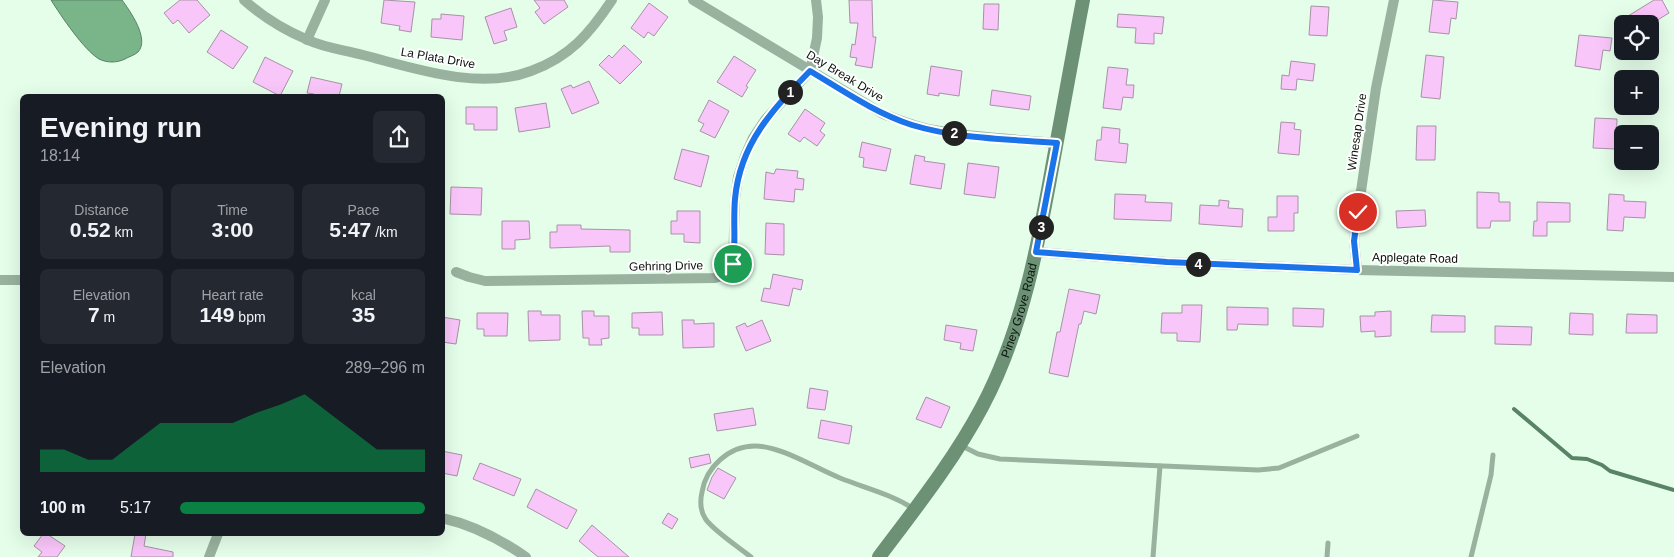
<!DOCTYPE html>
<meta charset="utf-8">
<style>
body{margin:0;font-family:Helvetica,sans-serif;background:#242831;color:#f1f3f6;height:100vh;display:flex;flex-direction:column;font-size:19px;white-space:nowrap}
*{box-sizing:border-box;margin:0}
p{font-size:16px;color:#9ea1a6}
.icon{flex:none;width:28px;height:28px;fill:none;stroke:currentColor;stroke-width:2;stroke-linecap:round;stroke-linejoin:round}
.map{position:relative;flex:1;overflow:hidden}
.drawer{position:absolute;left:20px;top:94px;width:425px;height:442px;display:flex;flex-direction:column;background:#171b24;border-radius:8px;box-shadow:0 5px 20px #0002}
.drawer>*{flex:none}
.fabs{position:absolute;left:1614px;top:15px;display:grid;gap:10px}
.fabs a{display:grid;place-items:center;width:45px;height:45px;border-radius:8px;background:#171b24;box-shadow:0 5px 20px #0002;font-size:25px}
.pin{position:absolute;display:grid;place-items:center;width:42px;height:42px;color:#fff;margin:-21px;border:2px solid #fff;border-radius:50%;box-shadow:0 1px 5px #0007}
.km{position:absolute;width:25px;height:25px;margin:-12px;border-radius:50%;background:#222;color:#fff;font-size:14px;line-height:25px;text-align:center}
.round{display:grid;place-items:center;flex:none;width:52px;height:52px;border-radius:8px;background:#242831}
.summary{display:flex;align-items:center;justify-content:space-between;height:85px;padding:0 20px}
h1{font-size:28px;font-weight:800;line-height:38px}
.figures{display:grid;grid-template-columns:repeat(3,1fr);gap:8px;height:85px;padding:5px 20px}
.figures div{display:grid;align-content:center;border-radius:8px;background:#242831;text-align:center}
.figures b{font-size:21px;font-weight:800}
.figures small{font-size:14px;font-weight:400}
.figures p{font-size:14px}
.chart{height:140px;padding:10px 20px}
.chart p{display:flex;justify-content:space-between}
.chart svg{width:100%;height:90px;margin-top:5px;fill:#0b8043;opacity:.7}
ul{padding:0 20px;list-style:none;font-size:16px}
li{display:grid;grid-template-columns:80px 60px 1fr;align-items:center;height:38px}
li i{height:12px;border-radius:6px;background:#0b8043}
.map>svg:first-child{display:block}
.water{fill:#7ab489;stroke:#588364}
.lines{fill:none;stroke-linecap:round;stroke-linejoin:round}
.stream{stroke:#588364;stroke-width:4}
.building{fill:#f9c6f9;stroke:#a792a6}
.lane{stroke:#99b29f;stroke-width:5}
.street{stroke:#99b29f;stroke-width:10}
.secondary{stroke:#6c9175;stroke-width:14}
.route-casing{stroke:#fff;stroke-width:10}
.route{stroke:#1a73e8;stroke-width:6}
.labels{text-anchor:middle;dominant-baseline:central;stroke-width:4;stroke-linejoin:round;paint-order:stroke}
.street-label{font-size:12px;fill:#0a120c;stroke:#fff}
</style>
<div class="map">
<svg width="1674" height="557" viewBox="0 0 1674 557">
<rect width="100%" height="100%" fill="#e5feea"/>
<path class="water" d="M51,0h71c8,11 28,39 16,52 -3,3 -10,5 -13,7 -8,4 -18,4 -26,0 -15,-9 -38,-43 -48,-59z"/>
<g class="lines">
<path class="stream" d="M1514,409l58,49 15,1 15,6 8,6 64,19"/>
</g>
<g class="building">
<path d="M180,0h17l13,15 -21,18 -11,-13 -5,4 -9,-11z"/>
<path d="M384,0l31,2 -4,30 -12,-2 1,-4 -19,-3z"/>
<path d="M534,0h30l4,7 -24,17 -9,-12 5,-4z"/>
<path d="M849,0h23l1,37h3l-4,31 -17,-3 2,-7 -7,-1 2,-13 3,1 3,-22h-8z"/>
<path d="M1433,0l25,2 -2,17 -5,-1 -2,16 -20,-2z"/>
<path d="M1654,0h8l7,13 -18,11h-36z"/>
<path d="M649,3l19,14 -14,19 -6,-4 -4,6 -13,-10z"/>
<path d="M984,4h15l-1,26 -15,-1z"/>
<path d="M1311,6l18,1 -2,29 -18,-1z"/>
<path d="M511,8l6,19 -13,4 3,9 -13,4 -9,-27z"/>
<path d="M441,14l23,2 -2,24 -31,-3 1,-18h9z"/>
<path d="M1118,14l46,3 -2,17 -8,-1v11l-19,-1 1,-15 -19,-1z"/>
<path d="M221,30l27,17 -15,22 -26,-17z"/>
<path d="M1579,35l33,3 -2,13 -7,-1 -3,20 -25,-4z"/>
<path d="M624,45l18,17 -22,22 -21,-19 10,-10 3,3z"/>
<path d="M1426,55l18,2 -4,42 -19,-2z"/>
<path d="M734,56l22,14 -10,16 2,1 -6,10 -25,-15z"/>
<path d="M265,57l28,14 -13,25 -27,-14z"/>
<path d="M1291,61l24,3 -2,17 -16,-2 -1,11 -15,-1 1,-14 7,1z"/>
<path d="M931,66l31,5 -3,25 -20,-3v3l-12,-2z"/>
<path d="M1108,67l20,2 -2,16h8l-1,13 -10,-1 -2,13 -18,-2z"/>
<path d="M311,77l31,7 -3,12h-25v-2l-7,-1z"/>
<path d="M589,81l10,22 -27,11 -11,-25 10,-4 2,3z"/>
<path d="M992,90l39,6 -2,14 -39,-5z"/>
<path d="M709,100l20,11 -14,27 -15,-7 4,-7 -6,-3z"/>
<path d="M546,103l4,24 -31,5 -4,-24z"/>
<path d="M466,107h31v23h-23v-6h-8z"/>
<path d="M805,109l20,14 -5,8 5,4 -8,11 -13,-9 -4,5 -12,-8z"/>
<path d="M1595,118l22,1 -1,30 -23,-1z"/>
<path d="M1281,122l14,1 -1,6 7,1 -2,25 -21,-2z"/>
<path d="M1417,126h19l-1,34h-19z"/>
<path d="M1102,127l18,2 -1,14 9,1 -2,19 -31,-3 2,-20h4z"/>
<path d="M862,142l29,7 -5,22 -23,-4 1,-9 -5,-1z"/>
<path d="M682,149l27,7 -8,31 -27,-8z"/>
<path d="M915,155l10,2 -1,4 21,3 -4,25 -31,-5z"/>
<path d="M968,163l31,4 -4,31 -31,-4z"/>
<path d="M776,169l22,2 -1,7 7,1 -1,11 -8,-1 -1,13 -30,-3 2,-27 8,2z"/>
<path d="M451,187l31,1 -1,27 -31,-1z"/>
<path d="M1477,192l22,1v9h11v19h-19l-1,7h-13z"/>
<path d="M1115,194l31,1 -1,7 27,1 -1,18 -57,-2z"/>
<path d="M1609,194l15,1v6l22,1 -1,16 -21,-1 -1,14 -16,-1z"/>
<path d="M1277,196h21v17h-4v18h-26v-14h9z"/>
<path d="M1219,200l10,1 -1,7 15,1 -1,18 -43,-3 1,-19 19,1z"/>
<path d="M1537,202l33,1v19h-23v14h-14l1,-15h3z"/>
<path d="M1425,210l1,16 -29,2 -1,-17z"/>
<path d="M677,211h23v32l-16,-1v-8h-13v-13h6z"/>
<path d="M502,221h27l1,18 -15,1v9h-13z"/>
<path d="M766,223l18,1v31l-19,-1z"/>
<path d="M557,225h24v4l49,1v22h-20v-6l-60,2v-16h7z"/>
<path d="M773,274l30,6 -2,10 -8,-2 -4,18 -28,-5 3,-13 6,1z"/>
<path d="M1069,289l31,6 -4,19 -12,-3 -3,13h-2l-11,53 -19,-4 8,-41h3z"/>
<path d="M1182,305h20l-2,37 -23,-1v-8h-16l1,-20h20z"/>
<path d="M1227,307l41,1v17l-30,-1 -1,6h-10z"/>
<path d="M1293,308l31,1 -1,18 -30,-1z"/>
<path d="M528,311h13v4h19v25l-31,1z"/>
<path d="M582,311h12v5h15v22l-8,1 1,6h-13v-7h-6z"/>
<path d="M1391,311v25l-16,1v-6l-14,1 -1,-16h15v-4z"/>
<path d="M662,312l1,23h-24v-7h-7v-15z"/>
<path d="M477,313h31l-1,23h-23v-7h-7z"/>
<path d="M1570,313l23,1v21l-24,-1z"/>
<path d="M1627,314l30,1v18h-31z"/>
<path d="M1432,315l33,1v16h-34z"/>
<path d="M442,317l18,3 -4,24 -14,-2z"/>
<path d="M682,320h12v4l20,-1v24l-31,1z"/>
<path d="M762,320l9,21 -25,10 -10,-24 9,-4 2,4z"/>
<path d="M946,325l31,5 -4,21 -13,-2 1,-6 -17,-3z"/>
<path d="M1495,326l37,1 -1,18 -36,-1z"/>
<path d="M810,388l18,3 -3,19 -18,-2z"/>
<path d="M926,397l24,10 -9,21 -25,-9z"/>
<path d="M753,408l3,17 -39,6 -3,-17z"/>
<path d="M821,420l31,6 -3,18 -31,-6z"/>
<path d="M442,451l20,4 -5,21 -15,-3z"/>
<path d="M709,454l2,9 -20,5 -2,-10z"/>
<path d="M480,463l41,16 -7,17 -41,-17z"/>
<path d="M718,468l18,10 -12,21 -17,-9 5,-13z"/>
<path d="M536,489l41,21 -10,19 -40,-22z"/>
<path d="M668,513l10,6 -6,10 -10,-6z"/>
<path d="M592,525l37,32h-31l-19,-16z"/>
<path d="M43,534h4l18,12 -8,11h-19l4,-5 -8,-6z"/>
<path d="M135,534h11l-2,12 29,6v5h-42z"/>
</g>
<g class="lines">
<g class="lane">
<path d="M960,445l18,9 22,5 258,11 21,-2 78,-32"/>
<path d="M751,557c-11,-9 -40,-28 -46,-39 -5,-8 -5,-17 -3,-26 4,-25 27,-46 53,-46 26,0 60,22 85,32 25,10 51,16 74,31"/>
<path d="M1153,557l7,-91"/>
<path d="M1327,557l1,-14"/>
<path d="M1471,557l20,-82 2,-20"/>
</g>
<g class="street">
<path d="M244,0c19,17 40,30 64,40 17,8 37,10 55,15 51,13 116,36 168,16 39,-14 59,-38 81,-71"/>
<path d="M693,0l190,114c17,6 33,13 51,16 40,8 82,9 123,13"/>
<path d="M307,40l18,-40"/>
<path d="M1036,252l131,10 190,8 317,7"/>
<path d="M1357,270l-3,-29 4,-29 18,-124 18,-88"/>
<path d="M456,272l13,5 16,4 230,-3 7,-2 7,-5 4,-7 2,-65 3,-22 7,-21 8,-18 12,-18 45,-49 7,-33 1,-21 -2,-17"/>
<path d="M0,280h22"/>
<path d="M442,518c31,7 58,21 84,39"/>
<path d="M209,557l9,-23"/>
</g>
<path class="secondary" id="s1" d="M879,557c36,-48 75,-97 103,-150 41,-77 57,-166 72,-250 10,-53 19,-105 29,-157"/>
</g>
<g class="lines">
<defs>
<path id="route" d="M733,264c3,-21 0,-43 2,-65 5,-56 38,-90 75,-128 32,19 65,42 102,54 46,14 97,14 145,18l-21,109 131,10 190,8 -3,-29 4,-29"/>
</defs>
<use href="#route" class="route-casing"/>
<use href="#route" class="route"/>
</g>
<g class="labels">
<g class="street-label">
<text transform="translate(438 58) rotate(10)">La Plata Drive</text>
<text transform="translate(845 76) rotate(31)">Day Break Drive</text>
<text transform="translate(1357 132) rotate(-82)">Winesap Drive</text>
<text transform="translate(1415 258) rotate(1)">Applegate Road</text>
<text transform="translate(666 266) rotate(-1)">Gehring Drive</text>
<text stroke="none"><textPath href="#s1" startOffset="286">Piney Grove Road</textPath></text>
</g>
</g>
</svg>
<div class="fabs">
<a><svg class="icon" aria-label="locate" viewBox="0 0 24 24"><circle cx="12" cy="12" r="6"/><path d="M12 2v4M12 18v4M2 12h4M18 12h4"/></svg></a>
<a>+</a>
<a>−</a>
</div>
<div class="pin" style="left:733px;top:264px;background:#1e9e55"><svg class="icon" aria-label="arrive" viewBox="0 0 24 24"><path d="M6 21V4h12l-3 4 3 4H6"/></svg></div>
<div class="pin" style="left:1358px;top:212px;background:#d93025"><svg class="icon" aria-label="check" viewBox="0 0 24 24"><path d="M5 12l5 5 9-10"/></svg></div>
<b class="km" style="left:790px;top:92px">1</b>
<b class="km" style="left:954px;top:133px">2</b>
<b class="km" style="left:1041px;top:227px">3</b>
<b class="km" style="left:1198px;top:264px">4</b>
<section class="drawer">
<div class="summary"><div><h1>Evening run</h1><p>18:14</p></div><a class="round"><svg class="icon" aria-label="share" viewBox="0 0 24 24"><path d="M12 15V3M7 8l5-5 5 5M5 13v7h14v-7"/></svg></a></div>
<div class="figures">
<div><p>Distance</p><b>0.52<small> km</small></b></div>
<div><p>Time</p><b>3:00</b></div>
<div><p>Pace</p><b>5:47<small> /km</small></b></div>
</div>
<div class="figures">
<div><p>Elevation</p><b>7<small> m</small></b></div>
<div><p>Heart rate</p><b>149<small> bpm</small></b></div>
<div><p>kcal</p><b>35</b></div>
</div>
<div class="chart"><p><span>Elevation</span>289–296 m</p>
<svg viewBox="0 0 160 44" preserveAspectRatio="none"><path d="M0 44V33L10 33L20 38L30 38L40 29L50 20L60 20L70 20L80 20L90 15L100 11L110 6L120 15L130 24L140 33L150 33L160 33V44z"/></svg>
</div>
<ul>
<li><b>100 m</b>5:17<i style="width:100%"></i></li>
</ul>
</section>
</div>
